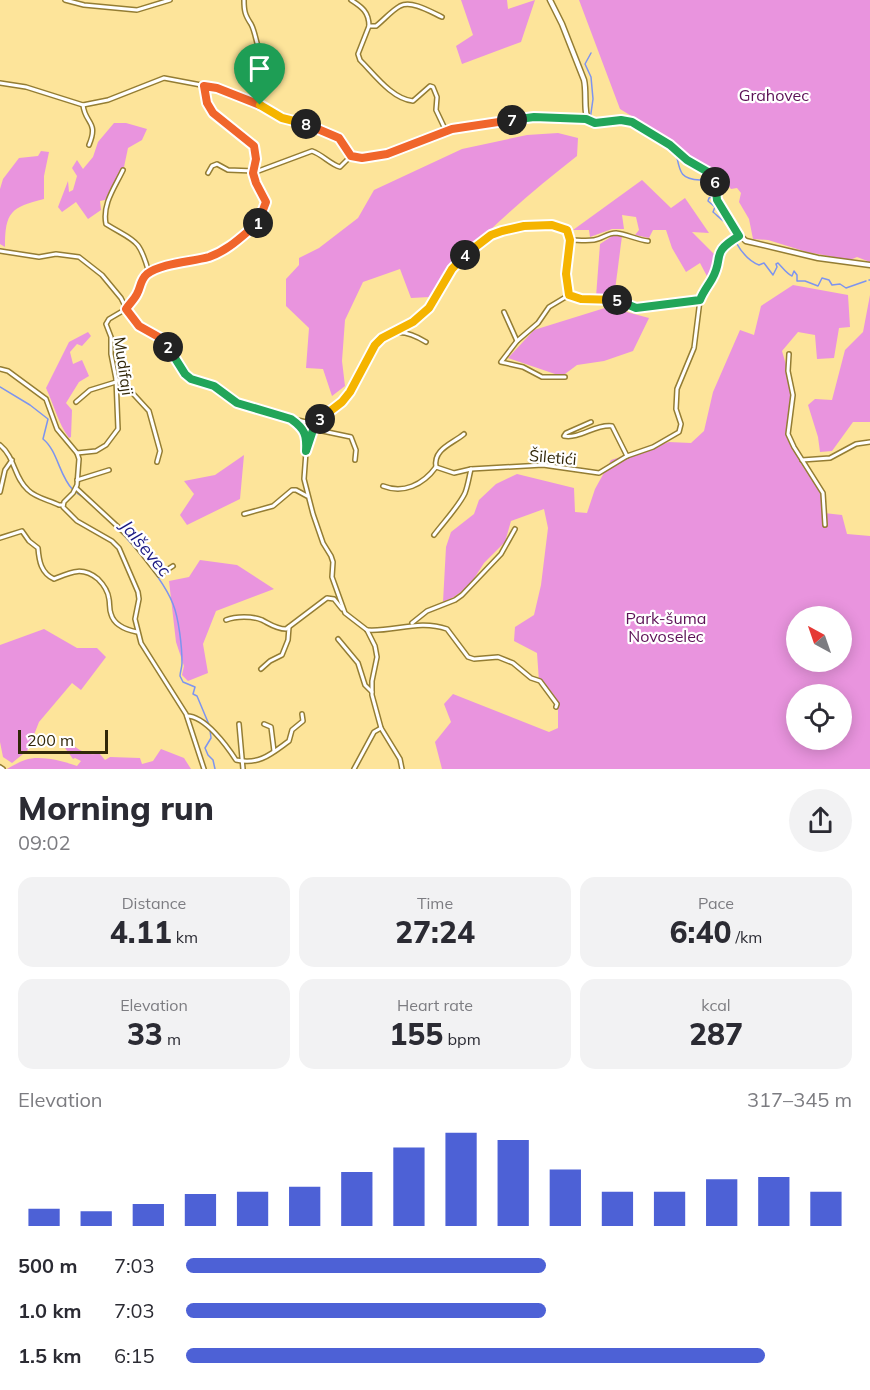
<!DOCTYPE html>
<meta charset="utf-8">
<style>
body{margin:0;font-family:Mulish,sans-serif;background:#f2f2f3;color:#2b2b33;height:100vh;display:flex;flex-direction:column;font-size:22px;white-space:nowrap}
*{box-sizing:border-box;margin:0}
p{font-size:20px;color:#7c7c81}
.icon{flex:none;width:33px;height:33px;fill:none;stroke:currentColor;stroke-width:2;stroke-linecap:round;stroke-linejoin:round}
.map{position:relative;height:769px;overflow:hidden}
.side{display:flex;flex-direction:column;background:#fff;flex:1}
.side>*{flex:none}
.needle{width:39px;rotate:320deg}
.fabs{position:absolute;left:786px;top:606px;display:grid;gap:12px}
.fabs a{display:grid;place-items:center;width:66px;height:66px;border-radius:50%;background:#fff;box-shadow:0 3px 15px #0003;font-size:30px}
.scale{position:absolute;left:18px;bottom:15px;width:90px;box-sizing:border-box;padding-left:6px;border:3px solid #312708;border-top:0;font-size:16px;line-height:21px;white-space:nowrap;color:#312708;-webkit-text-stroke:4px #fff;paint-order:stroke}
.pin{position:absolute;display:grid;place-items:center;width:51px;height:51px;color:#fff;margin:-62px -26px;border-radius:50% 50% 50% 0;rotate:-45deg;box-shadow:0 0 6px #0007}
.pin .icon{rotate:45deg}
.km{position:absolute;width:30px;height:30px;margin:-15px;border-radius:50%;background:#222;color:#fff;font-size:16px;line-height:30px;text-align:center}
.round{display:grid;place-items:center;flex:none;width:63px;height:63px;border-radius:32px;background:#f2f2f3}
.overview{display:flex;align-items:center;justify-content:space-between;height:102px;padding:0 18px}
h1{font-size:33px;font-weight:800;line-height:45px}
.metrics{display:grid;grid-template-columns:repeat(3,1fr);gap:9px;height:102px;padding:6px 18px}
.metrics div{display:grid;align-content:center;border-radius:15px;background:#f2f2f3;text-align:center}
.metrics b{font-size:30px;font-weight:800}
.metrics small{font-size:16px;font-weight:400}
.metrics p{font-size:16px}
.chart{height:168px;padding:12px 18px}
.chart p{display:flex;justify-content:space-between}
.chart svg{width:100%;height:108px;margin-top:6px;stroke:#4d61d6;stroke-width:6}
ul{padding:0 18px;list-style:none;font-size:20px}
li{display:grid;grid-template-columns:96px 72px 1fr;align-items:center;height:45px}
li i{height:15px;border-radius:8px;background:#4d61d6}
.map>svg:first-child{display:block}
.forest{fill:#e994de;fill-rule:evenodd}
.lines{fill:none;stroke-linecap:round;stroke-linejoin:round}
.stream{stroke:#7d94ef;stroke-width:1.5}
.street-casing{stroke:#947d33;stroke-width:6}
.secondary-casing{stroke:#947d33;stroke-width:7}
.street{stroke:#fff;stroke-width:3}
.secondary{stroke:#fff;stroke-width:4}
.split-1-casing{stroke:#fff;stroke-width:12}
.split-2-casing{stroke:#fff;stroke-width:12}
.split-3-casing{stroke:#fff;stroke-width:12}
.split-4-casing{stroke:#fff;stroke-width:12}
.split-5-casing{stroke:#fff;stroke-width:12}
.split-6-casing{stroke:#fff;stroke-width:12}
.split-7-casing{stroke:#fff;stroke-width:12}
.split-8-casing{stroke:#fff;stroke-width:12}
.split-9-casing{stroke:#fff;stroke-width:12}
.split-1{stroke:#f0652b;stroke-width:8}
.split-2{stroke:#f0652b;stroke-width:8}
.split-3{stroke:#22a559;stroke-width:8}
.split-4{stroke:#f5b400;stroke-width:8}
.split-5{stroke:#f5b400;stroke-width:8}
.split-6{stroke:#22a559;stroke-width:8}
.split-7{stroke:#22a559;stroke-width:8}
.split-8{stroke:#f0652b;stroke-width:8}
.split-9{stroke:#f5b400;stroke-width:8}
.labels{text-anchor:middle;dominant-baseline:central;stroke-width:4.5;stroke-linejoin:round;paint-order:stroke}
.park-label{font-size:16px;fill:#5c1156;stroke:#fff}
.street-label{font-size:16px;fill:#312708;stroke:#fff}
.water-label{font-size:18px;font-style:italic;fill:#1b1a83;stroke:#fff}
</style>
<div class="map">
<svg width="870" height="769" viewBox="0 0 870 769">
<rect width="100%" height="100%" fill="#fde49a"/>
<g class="forest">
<path d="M461,0h46l1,9 27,-9 -14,42 -59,22 -6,-18 17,-11z"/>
<path d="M579,0h291v262l-13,-5 -7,3 -43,-8 -39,-12 -15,-1 -4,-20 -10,-17 2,-9 -4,-5 -6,1 -19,-21 -16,-7 -24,-20 -52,-32z"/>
<path d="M114,123h12l21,6 -5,11 -14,8 -4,19 -19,33 -5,1 1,9 -13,9 -12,-17 -14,10 -4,-5 10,-26 1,11 4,-2 4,-14 -5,-8 5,-8 6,9 10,-12 5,-15z"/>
<path d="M558,133l20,5 -1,18c-51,40 -110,90 -147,141l-19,1 -11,-29 -37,13 -18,38 -3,41 3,25 -13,10 -9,-27 -17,-1 3,-40 -23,-22v-27l13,-14v-7l20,-10 39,-30 16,-28 88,-41 65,-14z"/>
<path d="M41,151l8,1 -5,24v23c-33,8 -39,13 -39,48l-5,-3v-55l3,-10 16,-21 19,-2z"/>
<path d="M642,180l29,28 14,-10 24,35 -17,-1 23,23 -6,25 -9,-17 -14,9 -14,-24 -6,-18h-13l-4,8 -14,-3 4,-5 -3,-13 -14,-2 2,14h-12l-22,8 -1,-7h-16z"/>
<path d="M617,233l5,3 -8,62 -18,-1 4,-53z"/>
<path d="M793,285l55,10 2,32 -11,1 -5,30 -17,1 -2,-24 -17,-3 -16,19 9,31v29l-4,17 2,12 35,56v17l18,2 5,19 23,2v233h-428l-7,-27 16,-20 -7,-18 9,-10 96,38 9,-4v-27l-19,-20 -2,-28 -23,-12 1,-14 19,-12 7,-30 7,-57 -4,-19 -33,12 -6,21 -21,21 -14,22 -16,12 -11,5 3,-55 5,-15 23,-18 5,-14 17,-16 21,-10 57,14 1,24 12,1 8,-24 16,-29 58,-18 22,1 13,-12 9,-39 27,-62 14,5 7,-29zM796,616h46v46h-46zM796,694h46v46h-46z"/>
<path d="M870,295v127h-17l-21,29 -12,1 -2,-15 -10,-32 7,-6 17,1 13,-50 18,-18z"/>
<path d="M608,307l41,11 -16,33 -29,10 -27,4 -12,9 -7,1 -50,-17 26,-28z"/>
<path d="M88,332l3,4 -9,10 -5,-2 -7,8 3,12 9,-4 7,16 -10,6 -13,21 6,7 -1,27 -2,1c-11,-15 -15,-33 -23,-50l23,-46z"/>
<path d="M244,455l-4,44 -53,26 -7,-10 14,-21 -10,-13 31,-6z"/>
<path d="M200,560l37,5 37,24 -58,22 -13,33 5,29 -20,8 -6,-6 2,-9 -8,-24 -7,-61 20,-4z"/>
<path d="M44,629l33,19h20l9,9 -25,33 -9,-7 -33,39 -11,28 -16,13 -9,-6 -3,-15v-97z"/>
<path d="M72,745c8,5 17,12 27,8l6,7 5,-3 30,1 2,6 11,-3 8,-12 23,9 7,11h-184c5,-3 12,-7 18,-9 15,-5 38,1 52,6l4,-5 -6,-3 -2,1 -8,-11z"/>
</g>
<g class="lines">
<g class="stream">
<path d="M590,120l3,-21 -2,-22 -6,-13 6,-11"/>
<path d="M589,124h39l31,16 11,9"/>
<path d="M676,153c4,18 3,26 24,27l5,-5 3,1 6,20 -5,2 -1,3 7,6 -2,5c5,4 8,8 14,11 6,16 16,36 32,42l5,-2 9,12 4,-8 -1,-3 2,-1c4,4 9,11 14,13l2,-5 3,4v6h8l13,5 4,-8 7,2 3,5 8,-1 6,4 20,-7"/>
<path d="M869,280h1"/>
<path d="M0,387l30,18 18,14 -5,20c15,12 16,37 30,51"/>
<path d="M77,493c28,17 84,80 96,111 6,15 9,43 9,59 0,5 -2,9 -2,13l3,6 12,5 -2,7 4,2 13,31"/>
<path d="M210,730l1,8 -6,10 3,7 5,5 2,9"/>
</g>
<defs>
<g id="street">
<path d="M65,0l19,5 53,5 33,-10"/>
<path d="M244,0c0,11 1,15 7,24 4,7 5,18 8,25"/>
<path d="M351,0c11,7 18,12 18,26h7c8,-6 15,-15 24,-20 12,-6 31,6 42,11"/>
<path d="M369,26l-11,28 2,6c14,14 32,39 53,41l17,-15 3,1 4,10 -1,13 10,21"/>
<path d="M0,83l26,4 57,18"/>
<path d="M89,145c10,-24 -4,-21 -6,-40l25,-5 56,-22 53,10 43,17 22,13 41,12 16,8 12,18"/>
<path d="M123,170c-8,17 -21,34 -17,54 29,18 33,13 43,49"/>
<path d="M208,173l4,-7 5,-2 11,6 26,1"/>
<path d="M253,173l59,-22c11,4 18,13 28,16l11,-11 11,2 25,-4 29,-10 24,-11 29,-7 65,-9 52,2"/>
<path d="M570,240c7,0 16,1 24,0 8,-1 13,-7 22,-7 11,1 21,7 32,8"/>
<path d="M0,251l39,6 17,-3 23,3 23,18 19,23 9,18 9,10 25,14 21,34 13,8 16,4 23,17 54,16 12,10 4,9 -3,41 9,35 10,29 8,13 2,6 -1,15 13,36 22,17 8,16 2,11 -5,24v14l9,33 19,31 2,10"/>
<path d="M569,295l12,4 36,1 19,8 64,-8"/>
<path d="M504,312l13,29"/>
<path d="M394,333l19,-11 16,-14 31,-50 31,-23 33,-9 28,-1 15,5 3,10 -4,34 3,21 -20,12 -11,16 -21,18 -16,21 22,5 19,10h23"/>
<path d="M789,354l-1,17 5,24 -5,39 6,13 29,46 2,32"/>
<path d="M0,369l8,2 38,28 11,30 20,24 2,6 -2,26 -4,8 -9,9 -1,5 14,14 35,20 7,7 19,44 1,7 -4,20 6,24 45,71 18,55"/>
<path d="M116,379l10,7 23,25 11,40 -3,11"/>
<path d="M76,402l14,-12 26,-8"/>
<path d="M293,419l22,5"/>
<path d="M591,422l-25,11 -2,3c16,3 31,-12 48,-10l15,30"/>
<path d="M313,429l38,8 5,13 -1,10"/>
<path d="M0,445c15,12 14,33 28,45 8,8 21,10 31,15h4"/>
<path d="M308,445c2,-6 3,-16 7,-22 8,-12 26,-18 35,-30 22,-31 26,-82 76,-51"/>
<path d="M77,453l19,-2 10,-6 12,-16 -2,-50 -5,-25v-17l-5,-13 3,-5 17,-10 10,-13 5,-16 4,-5 17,-8 45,-10 24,-10 12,-13 14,-9 5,-9 4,-14 -13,-29 3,-14 -2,-13 -41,-33 -6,-10 -3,-18"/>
<path d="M802,460l28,-2 26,-14 14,-2"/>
<path d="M436,467c-3,-18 16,-23 28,-33"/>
<path d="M77,480l32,-10"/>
<path d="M383,486c20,8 40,-1 53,-19l18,6 17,-4 72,-4 56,8 28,-17 26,-9 26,-15 2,-8 -5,-15 1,-20 17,-41 6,-48 14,-23 6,-27 6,-6 13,-8"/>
<path d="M76,488l54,50 29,37 14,-9"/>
<path d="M0,492l5,-22 7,-10"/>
<path d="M244,514l29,-8 19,-16h4l11,6"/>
<path d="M434,535c9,-12 25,-29 31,-42 3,-8 4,-16 6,-24"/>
<path d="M0,538l22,-7 7,10 9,7c1,13 3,25 16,31 17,-7 28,-13 44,0 6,6 10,12 11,20 1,5 0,10 2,15 3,11 16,16 26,18"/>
<path d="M226,620c10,-4 26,-4 36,0 8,4 14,9 24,9l41,-31 7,1 8,10"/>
<path d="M412,623l15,-12 28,-11 7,-5 39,-41 14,-25"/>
<path d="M367,630c27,2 52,-11 80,-1l21,28 6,2 24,-2 15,6 18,15 9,3 17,23 -1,3"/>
<path d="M338,639l20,24 7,22 7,7"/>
<path d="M261,669l9,-8 12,-6 6,-15 1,-13"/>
<path d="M187,716c18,0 40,30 49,44 24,5 35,-6 53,-19l3,-11 11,-9 -1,-7"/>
<path d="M239,724l4,45"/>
<path d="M264,724l7,3 3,24"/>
<path d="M0,767l3,2"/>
<path d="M354,769l20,-37 7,-4"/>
</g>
<path id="secondary" d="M550,0l12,24 22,56c3,12 -1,33 5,42 14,3 28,-5 41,0 23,8 40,25 58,39 9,7 21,9 26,20 2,5 2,12 3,18 2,7 23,38 29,42l72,17 52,7"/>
</defs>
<use href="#street" class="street-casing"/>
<use href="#secondary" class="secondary-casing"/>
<use href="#street" class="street"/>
<use href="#secondary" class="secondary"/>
</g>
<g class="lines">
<defs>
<path id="split-1" d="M258,223l8,-21 -10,-19 -3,-10 3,-14 -2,-13 -41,-33 -6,-10 -3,-17 13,2 43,17"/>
<path id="split-2" d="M168,347l-4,-7 -25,-14 -13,-17c3,-5 8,-9 11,-15 4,-7 3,-14 10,-20 15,-11 44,-12 62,-17 20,-7 33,-21 49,-34"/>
<path id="split-3" d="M168,347l17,27 6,5 23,7 23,17 54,16c14,10 16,16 15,32l9,-27 5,-5"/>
<path id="split-4" d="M320,419l22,-17 8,-10 25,-47 7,-7 31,-16 16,-14 23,-39 13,-14"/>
<path id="split-5" d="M465,255l26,-20 11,-4 22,-5 28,-1 15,5 3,10 -4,34 3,21 12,4 36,1"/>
<path id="split-6" d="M617,300l19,8 64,-8c3,-8 8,-14 12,-21 13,-23 -3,-25 27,-43l-22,-36 -2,-18"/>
<path id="split-7" d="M512,120l22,-3 52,2 9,4 26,-3 11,2 38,23 17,15 21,12 7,10"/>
<path id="split-8" d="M306,124l33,14 12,18 11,2 25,-4 65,-25 60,-9"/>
<path id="split-9" d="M260,105l22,13 24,6"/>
</defs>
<use href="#split-1" class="split-1-casing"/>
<use href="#split-2" class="split-2-casing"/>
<use href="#split-3" class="split-3-casing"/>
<use href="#split-4" class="split-4-casing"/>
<use href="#split-5" class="split-5-casing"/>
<use href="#split-6" class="split-6-casing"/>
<use href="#split-7" class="split-7-casing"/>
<use href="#split-8" class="split-8-casing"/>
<use href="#split-9" class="split-9-casing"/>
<use href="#split-1" class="split-1"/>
<use href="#split-2" class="split-2"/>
<use href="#split-3" class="split-3"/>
<use href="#split-4" class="split-4"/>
<use href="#split-5" class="split-5"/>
<use href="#split-6" class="split-6"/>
<use href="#split-7" class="split-7"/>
<use href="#split-8" class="split-8"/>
<use href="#split-9" class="split-9"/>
</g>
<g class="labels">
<g class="park-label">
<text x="774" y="95">Grahovec</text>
<text x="666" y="618">Park-šuma<tspan x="666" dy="18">Novoselec</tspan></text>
</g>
<g class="street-label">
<text transform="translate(124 366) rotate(82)">Mudifaji</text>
<text transform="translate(553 457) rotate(5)">Šiletići</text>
</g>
<g class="water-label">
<text transform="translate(146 548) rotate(50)">Jalševec</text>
</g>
</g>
</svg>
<div class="fabs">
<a><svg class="needle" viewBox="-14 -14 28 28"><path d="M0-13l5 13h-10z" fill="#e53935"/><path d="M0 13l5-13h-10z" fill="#7c7c81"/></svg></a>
<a><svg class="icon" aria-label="locate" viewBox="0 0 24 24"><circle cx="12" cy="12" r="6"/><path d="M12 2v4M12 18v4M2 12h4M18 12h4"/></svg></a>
</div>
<div class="scale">200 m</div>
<div class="pin" style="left:260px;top:105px;background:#1e9e55"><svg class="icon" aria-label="arrive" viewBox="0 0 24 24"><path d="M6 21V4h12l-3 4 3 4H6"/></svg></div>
<b class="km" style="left:258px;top:223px">1</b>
<b class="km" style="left:168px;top:347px">2</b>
<b class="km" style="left:320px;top:419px">3</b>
<b class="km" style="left:465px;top:255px">4</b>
<b class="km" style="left:617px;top:300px">5</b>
<b class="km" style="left:715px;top:182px">6</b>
<b class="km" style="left:512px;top:120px">7</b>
<b class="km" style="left:306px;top:124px">8</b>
</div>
<section class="side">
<div class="overview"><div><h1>Morning run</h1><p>09:02</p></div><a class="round"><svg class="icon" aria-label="share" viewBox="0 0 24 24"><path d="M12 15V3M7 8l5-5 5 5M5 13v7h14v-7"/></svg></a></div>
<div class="metrics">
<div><p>Distance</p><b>4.11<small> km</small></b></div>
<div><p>Time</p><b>27:24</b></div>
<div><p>Pace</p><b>6:40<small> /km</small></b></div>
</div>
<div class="metrics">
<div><p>Elevation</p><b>33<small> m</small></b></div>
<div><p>Heart rate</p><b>155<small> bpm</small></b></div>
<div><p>kcal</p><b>287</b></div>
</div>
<div class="chart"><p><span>Elevation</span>317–345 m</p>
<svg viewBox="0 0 160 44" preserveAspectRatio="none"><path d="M5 44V37M15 44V38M25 44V35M35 44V31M45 44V30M55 44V28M65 44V22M75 44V12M85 44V6M95 44V9M105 44V21M115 44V30M125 44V30M135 44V25M145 44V24M155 44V30"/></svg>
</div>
<ul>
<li><b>500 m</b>7:03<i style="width:54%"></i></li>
<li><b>1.0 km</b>7:03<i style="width:54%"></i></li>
<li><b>1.5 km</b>6:15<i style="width:87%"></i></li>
</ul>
</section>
